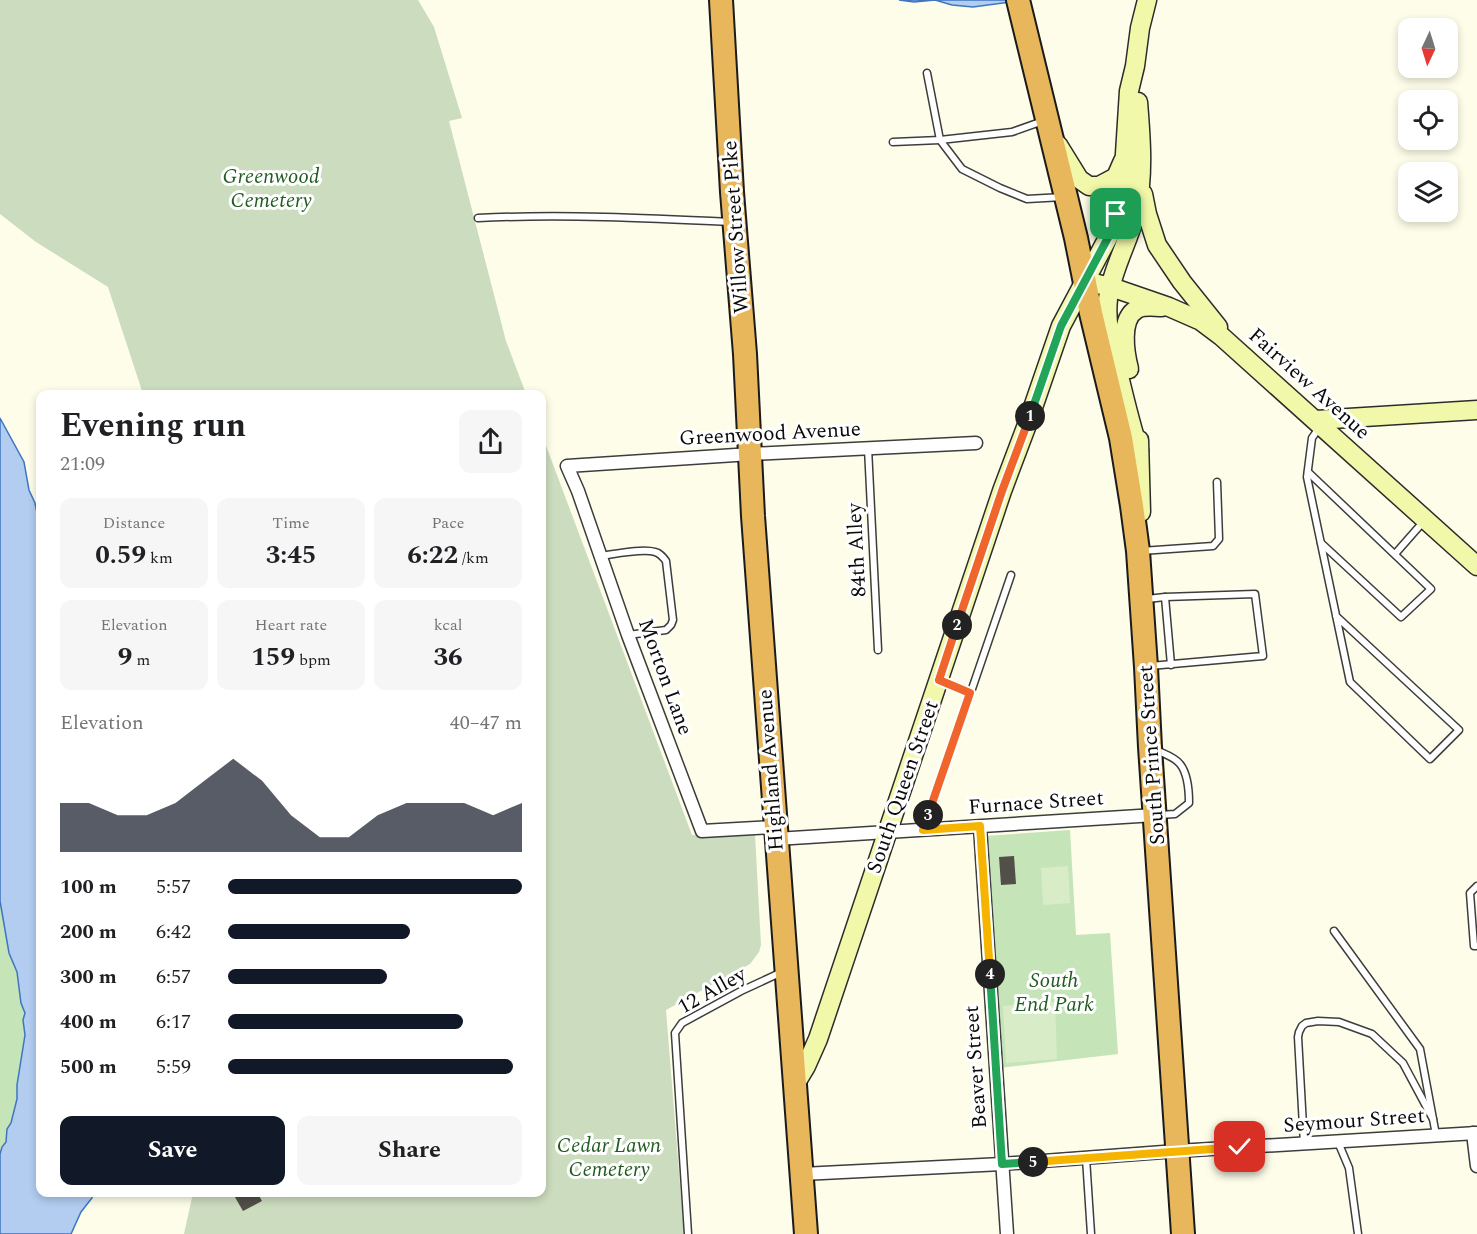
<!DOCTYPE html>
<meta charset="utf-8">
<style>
body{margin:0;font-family:Spectral,serif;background:#f6f6f6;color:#202124;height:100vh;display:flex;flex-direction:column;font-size:22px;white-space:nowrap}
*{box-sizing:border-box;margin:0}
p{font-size:20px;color:#757577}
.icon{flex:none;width:33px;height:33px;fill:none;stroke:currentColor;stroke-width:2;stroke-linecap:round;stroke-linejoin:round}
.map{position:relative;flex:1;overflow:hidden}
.side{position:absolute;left:36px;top:390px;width:510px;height:807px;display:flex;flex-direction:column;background:#fff;border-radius:12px;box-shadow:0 3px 9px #0003}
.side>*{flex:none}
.needle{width:39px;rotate:184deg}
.controls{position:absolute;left:1398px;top:18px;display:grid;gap:12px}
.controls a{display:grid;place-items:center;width:60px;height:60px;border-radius:12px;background:#fff;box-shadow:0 3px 9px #0003;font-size:30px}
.pin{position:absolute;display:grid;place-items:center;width:51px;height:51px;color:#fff;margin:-26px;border-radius:12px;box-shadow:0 3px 9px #0006}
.km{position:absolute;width:30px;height:30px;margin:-15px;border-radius:50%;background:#222;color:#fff;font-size:16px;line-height:30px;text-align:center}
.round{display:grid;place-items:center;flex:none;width:63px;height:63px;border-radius:12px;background:#f6f6f6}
.summary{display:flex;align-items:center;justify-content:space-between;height:102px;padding:0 24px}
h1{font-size:33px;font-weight:700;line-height:45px}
.metrics{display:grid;grid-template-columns:repeat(3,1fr);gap:9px;height:102px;padding:6px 24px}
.metrics div{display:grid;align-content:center;border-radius:12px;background:#f6f6f6;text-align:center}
.metrics b{font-size:26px;font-weight:700}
.metrics small{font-size:16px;font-weight:400}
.metrics p{font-size:16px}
.chart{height:168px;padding:12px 24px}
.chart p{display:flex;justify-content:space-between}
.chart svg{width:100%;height:108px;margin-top:6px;fill:#111827;opacity:.7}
.cta{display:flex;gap:12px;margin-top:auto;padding:12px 24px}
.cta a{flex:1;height:69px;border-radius:12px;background:#111827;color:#fff;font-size:24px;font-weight:700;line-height:69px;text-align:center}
.cta a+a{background:#f6f6f6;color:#202124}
ul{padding:0 24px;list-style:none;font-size:20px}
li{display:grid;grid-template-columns:96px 72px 1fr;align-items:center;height:45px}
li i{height:15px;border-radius:8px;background:#111827}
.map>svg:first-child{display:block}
.green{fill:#c5e4b7}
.cemetery{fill:#ccdcbe}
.pitch{fill:#d8ecc8}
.water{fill:#b2cdf0;stroke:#3f75c1;stroke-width:1.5}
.building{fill:#524e48}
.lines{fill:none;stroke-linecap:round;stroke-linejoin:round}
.lane-casing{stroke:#3d3d3d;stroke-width:9}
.street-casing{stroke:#3d3d3d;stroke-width:15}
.secondary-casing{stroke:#2c2c2c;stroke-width:21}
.highway-casing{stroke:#1b1b1b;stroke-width:26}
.lane{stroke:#fff;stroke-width:6}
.street{stroke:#fff;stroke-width:12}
.secondary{stroke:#f2f8a9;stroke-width:18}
.highway{stroke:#e8b75c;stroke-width:22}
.split-1-casing{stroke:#fff;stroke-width:12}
.split-2-casing{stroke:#fff;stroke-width:12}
.split-3-casing{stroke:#fff;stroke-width:12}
.split-4-casing{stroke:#fff;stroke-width:12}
.split-5-casing{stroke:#fff;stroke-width:12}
.split-6-casing{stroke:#fff;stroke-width:12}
.split-1{stroke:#22a559;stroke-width:8}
.split-2{stroke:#f0652b;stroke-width:8}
.split-3{stroke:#f0652b;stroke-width:8}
.split-4{stroke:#f5b400;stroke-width:8}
.split-5{stroke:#22a559;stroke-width:8}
.split-6{stroke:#f5b400;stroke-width:8}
.labels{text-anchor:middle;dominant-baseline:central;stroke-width:6;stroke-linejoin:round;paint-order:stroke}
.park-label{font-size:21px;font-style:italic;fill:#225b21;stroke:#fff}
.street-label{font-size:21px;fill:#0a0a0a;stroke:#fff}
</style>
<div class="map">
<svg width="1477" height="1234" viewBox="0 0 1477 1234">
<rect width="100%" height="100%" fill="#fdfde9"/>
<g class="green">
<path d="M1070,830l6,105 34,-2 8,121 -119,14 -14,-232z"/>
<path d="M0,901l9,52 8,19 4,31 4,10 -2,8 2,14 -8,50v14l-6,24 -4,7 -1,12 -4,5 -2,7z"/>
</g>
<g class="cemetery">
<path d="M0,0h418l16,27 28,91 -13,3 57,220 20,53h-383l-35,-107 -72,-45 -36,-28z"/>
<path d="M542,435l150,400h63l6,110 -2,7 -9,12 -84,46 18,224h-500l9,-41 349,-1z"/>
</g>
<g class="pitch">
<path d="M1068,866l2,37 -27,2 -2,-37z"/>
<path d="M1055,1002l2,57 -51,4 -3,-57z"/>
</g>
<g class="water">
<path d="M899,0h126l-52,7 -21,-2 -17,-5 -21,2z"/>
<path d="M0,418l24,44 5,28 6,13 5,25v664l53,1 -1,5 -11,14 -10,22h-71v-80l2,-7 4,-5 1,-13 4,-6 6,-24v-14l8,-50 -2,-15 2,-7 -4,-10 -4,-31 -8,-19 -9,-52z"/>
</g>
<g class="building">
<path d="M1014,856l2,28 -15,1 -2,-28z"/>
<path d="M232,1192h25l5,9 -19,10z"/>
</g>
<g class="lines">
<defs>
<g id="lane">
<path d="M927,73l13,67 22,29 38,19 27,11 36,-2"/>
<path d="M893,142l47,-2 72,-8 31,-11"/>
<path d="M478,218c84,-4 169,0 253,4"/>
<path d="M1319,428l-7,10 -5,39 43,205 80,77 29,-29 -123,-114"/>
<path d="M868,448l10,202"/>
<path d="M1308,472l123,117 -30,28 -80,-74"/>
<path d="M1141,551l72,-5 6,-7 -2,-57"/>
<path d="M1395,554l29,-33"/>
<path d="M601,556c14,-2 42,-8 54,-4 5,1 8,5 11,9l7,59 -2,5 -5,5 -38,5"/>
<path d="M1165,597l6,68"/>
<path d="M1147,599l18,-2 90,-3 8,62 -113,10"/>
<path d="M940,680l30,13"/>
<path d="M1154,749c8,4 21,8 26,15 8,10 9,27 9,39l-14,11 -16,1"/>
<path d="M924,829l87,-254"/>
<path d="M1477,886l-7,7 4,53h3"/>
<path d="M1334,931l86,118 16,86"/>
<path d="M1338,1142l11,26 9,66"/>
<path d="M1304,1144l-6,-107 1,-5 3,-6 4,-3 12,-2 21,1 33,12 31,29 30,56"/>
<path d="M1086,1158l5,76"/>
<path d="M688,1234l-13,-201 7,-10 59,-32 41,-19"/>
</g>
<g id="street">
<path d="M775,827l-73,4 -74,-196 -50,-144 -11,-25 184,-12 225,-11"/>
<path d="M980,827l27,407"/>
<path d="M776,839l379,-24"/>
<path d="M1473,1133l4,33"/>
<path d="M802,1174l200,-10 175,-13 300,-18"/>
</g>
<g id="secondary">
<path d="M1138,102c3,36 6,74 -2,110 -7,29 -24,57 -28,87 -3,27 5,51 11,77 6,25 12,50 20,75"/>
<path d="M1058,145l21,34 10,7h10l17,-9 7,-16"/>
<path d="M1143,194l4,20 10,31 25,37 36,45"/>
<path d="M1085,281l26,6 58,20 32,14 20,15 256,230"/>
<path d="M1129,369c-4,-16 -10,-50 8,-60 7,-4 17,-2 25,-2"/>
<path d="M1316,420l161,-10"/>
<path d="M1139,440l2,72"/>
<path d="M794,1086l12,-20 12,-27 184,-548 26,-69 33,-96 50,-94 12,-47 6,-94 6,-25 5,-38 7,-28"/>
</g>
<g id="highway">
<path d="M721,0l11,192 13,162 8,162 53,718"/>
<path d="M1018,0l58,238 15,75 30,125 11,68 6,45 8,116 4,80 33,487"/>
</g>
</defs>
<use href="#lane" class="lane-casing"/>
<use href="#street" class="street-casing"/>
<use href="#secondary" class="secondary-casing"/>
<use href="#highway" class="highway-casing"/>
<use href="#lane" class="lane"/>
<use href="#street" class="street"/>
<use href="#secondary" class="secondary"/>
<use href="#highway" class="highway"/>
</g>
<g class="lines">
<defs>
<path id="split-1" d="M1030,416l31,-90 50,-94 5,-18"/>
<path id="split-2" d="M957,625l45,-134 28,-75"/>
<path id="split-3" d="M928,815l42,-122 -31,-13 18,-55"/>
<path id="split-4" d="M928,815l-5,15 57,-4 10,148"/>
<path id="split-5" d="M990,974l12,190 31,-2"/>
<path id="split-6" d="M1033,1162l207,-15"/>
</defs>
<use href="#split-1" class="split-1-casing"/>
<use href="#split-2" class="split-2-casing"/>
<use href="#split-3" class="split-3-casing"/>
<use href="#split-4" class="split-4-casing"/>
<use href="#split-5" class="split-5-casing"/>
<use href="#split-6" class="split-6-casing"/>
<use href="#split-1" class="split-1"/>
<use href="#split-2" class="split-2"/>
<use href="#split-3" class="split-3"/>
<use href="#split-4" class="split-4"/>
<use href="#split-5" class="split-5"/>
<use href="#split-6" class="split-6"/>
</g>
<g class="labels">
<g class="park-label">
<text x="271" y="177">Greenwood<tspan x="271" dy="24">Cemetery</tspan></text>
<text x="1054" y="981">South<tspan x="1054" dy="24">End Park</tspan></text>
<text x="609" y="1146">Cedar Lawn<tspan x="609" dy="24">Cemetery</tspan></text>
</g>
<g class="street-label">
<text transform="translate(736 227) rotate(-94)">Willow Street Pike</text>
<text transform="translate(1309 384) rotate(42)">Fairview Avenue</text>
<text transform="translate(770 434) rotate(-3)">Greenwood Avenue</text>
<text transform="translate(857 550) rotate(-93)">84th Alley</text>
<text transform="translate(665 677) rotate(70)">Morton Lane</text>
<text transform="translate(1152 755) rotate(-94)">South Prince Street</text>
<text transform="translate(771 770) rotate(-94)">Highland Avenue</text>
<text transform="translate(903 787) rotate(-71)">South Queen Street</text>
<text transform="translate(1036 803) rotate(-4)">Furnace Street</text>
<text transform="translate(712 991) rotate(-29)">12 Alley</text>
<text transform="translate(976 1067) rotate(-94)">Beaver Street</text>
<text transform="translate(1354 1121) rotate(-4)">Seymour Street</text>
</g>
</g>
</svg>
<div class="controls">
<a><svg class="needle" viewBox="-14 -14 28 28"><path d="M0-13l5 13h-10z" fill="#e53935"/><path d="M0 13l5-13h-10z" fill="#757577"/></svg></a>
<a><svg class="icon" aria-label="locate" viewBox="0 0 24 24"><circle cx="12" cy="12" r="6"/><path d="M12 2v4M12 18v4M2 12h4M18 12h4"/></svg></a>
<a><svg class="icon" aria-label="layers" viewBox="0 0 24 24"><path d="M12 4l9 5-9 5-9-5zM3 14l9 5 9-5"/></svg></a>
</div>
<div class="pin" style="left:1116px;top:214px;background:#1e9e55"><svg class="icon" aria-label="arrive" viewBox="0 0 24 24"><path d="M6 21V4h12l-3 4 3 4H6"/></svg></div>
<div class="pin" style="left:1240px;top:1147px;background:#d93025"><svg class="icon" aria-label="check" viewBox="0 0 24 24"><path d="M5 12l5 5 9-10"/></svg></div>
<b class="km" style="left:1030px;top:416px">1</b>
<b class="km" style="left:957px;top:625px">2</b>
<b class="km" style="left:928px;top:815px">3</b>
<b class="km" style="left:990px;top:974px">4</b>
<b class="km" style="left:1033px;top:1162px">5</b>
<section class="side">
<div class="summary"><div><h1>Evening run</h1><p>21:09</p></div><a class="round"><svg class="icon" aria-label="share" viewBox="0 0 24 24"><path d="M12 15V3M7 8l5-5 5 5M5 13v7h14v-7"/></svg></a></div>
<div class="metrics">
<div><p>Distance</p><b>0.59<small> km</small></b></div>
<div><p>Time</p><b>3:45</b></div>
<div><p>Pace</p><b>6:22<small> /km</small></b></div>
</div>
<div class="metrics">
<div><p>Elevation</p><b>9<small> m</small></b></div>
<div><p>Heart rate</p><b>159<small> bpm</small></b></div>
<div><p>kcal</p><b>36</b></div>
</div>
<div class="chart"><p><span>Elevation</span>40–47 m</p>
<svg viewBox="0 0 160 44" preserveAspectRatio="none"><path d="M0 44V24L10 24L20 29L30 29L40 24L50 15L60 6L70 15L80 29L90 38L100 38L110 29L120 24L130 24L140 24L150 29L160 24V44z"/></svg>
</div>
<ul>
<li><b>100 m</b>5:57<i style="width:100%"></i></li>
<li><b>200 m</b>6:42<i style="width:62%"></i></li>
<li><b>300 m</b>6:57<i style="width:54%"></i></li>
<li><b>400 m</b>6:17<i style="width:80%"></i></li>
<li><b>500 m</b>5:59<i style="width:97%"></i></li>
</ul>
<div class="cta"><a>Save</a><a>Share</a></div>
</section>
</div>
